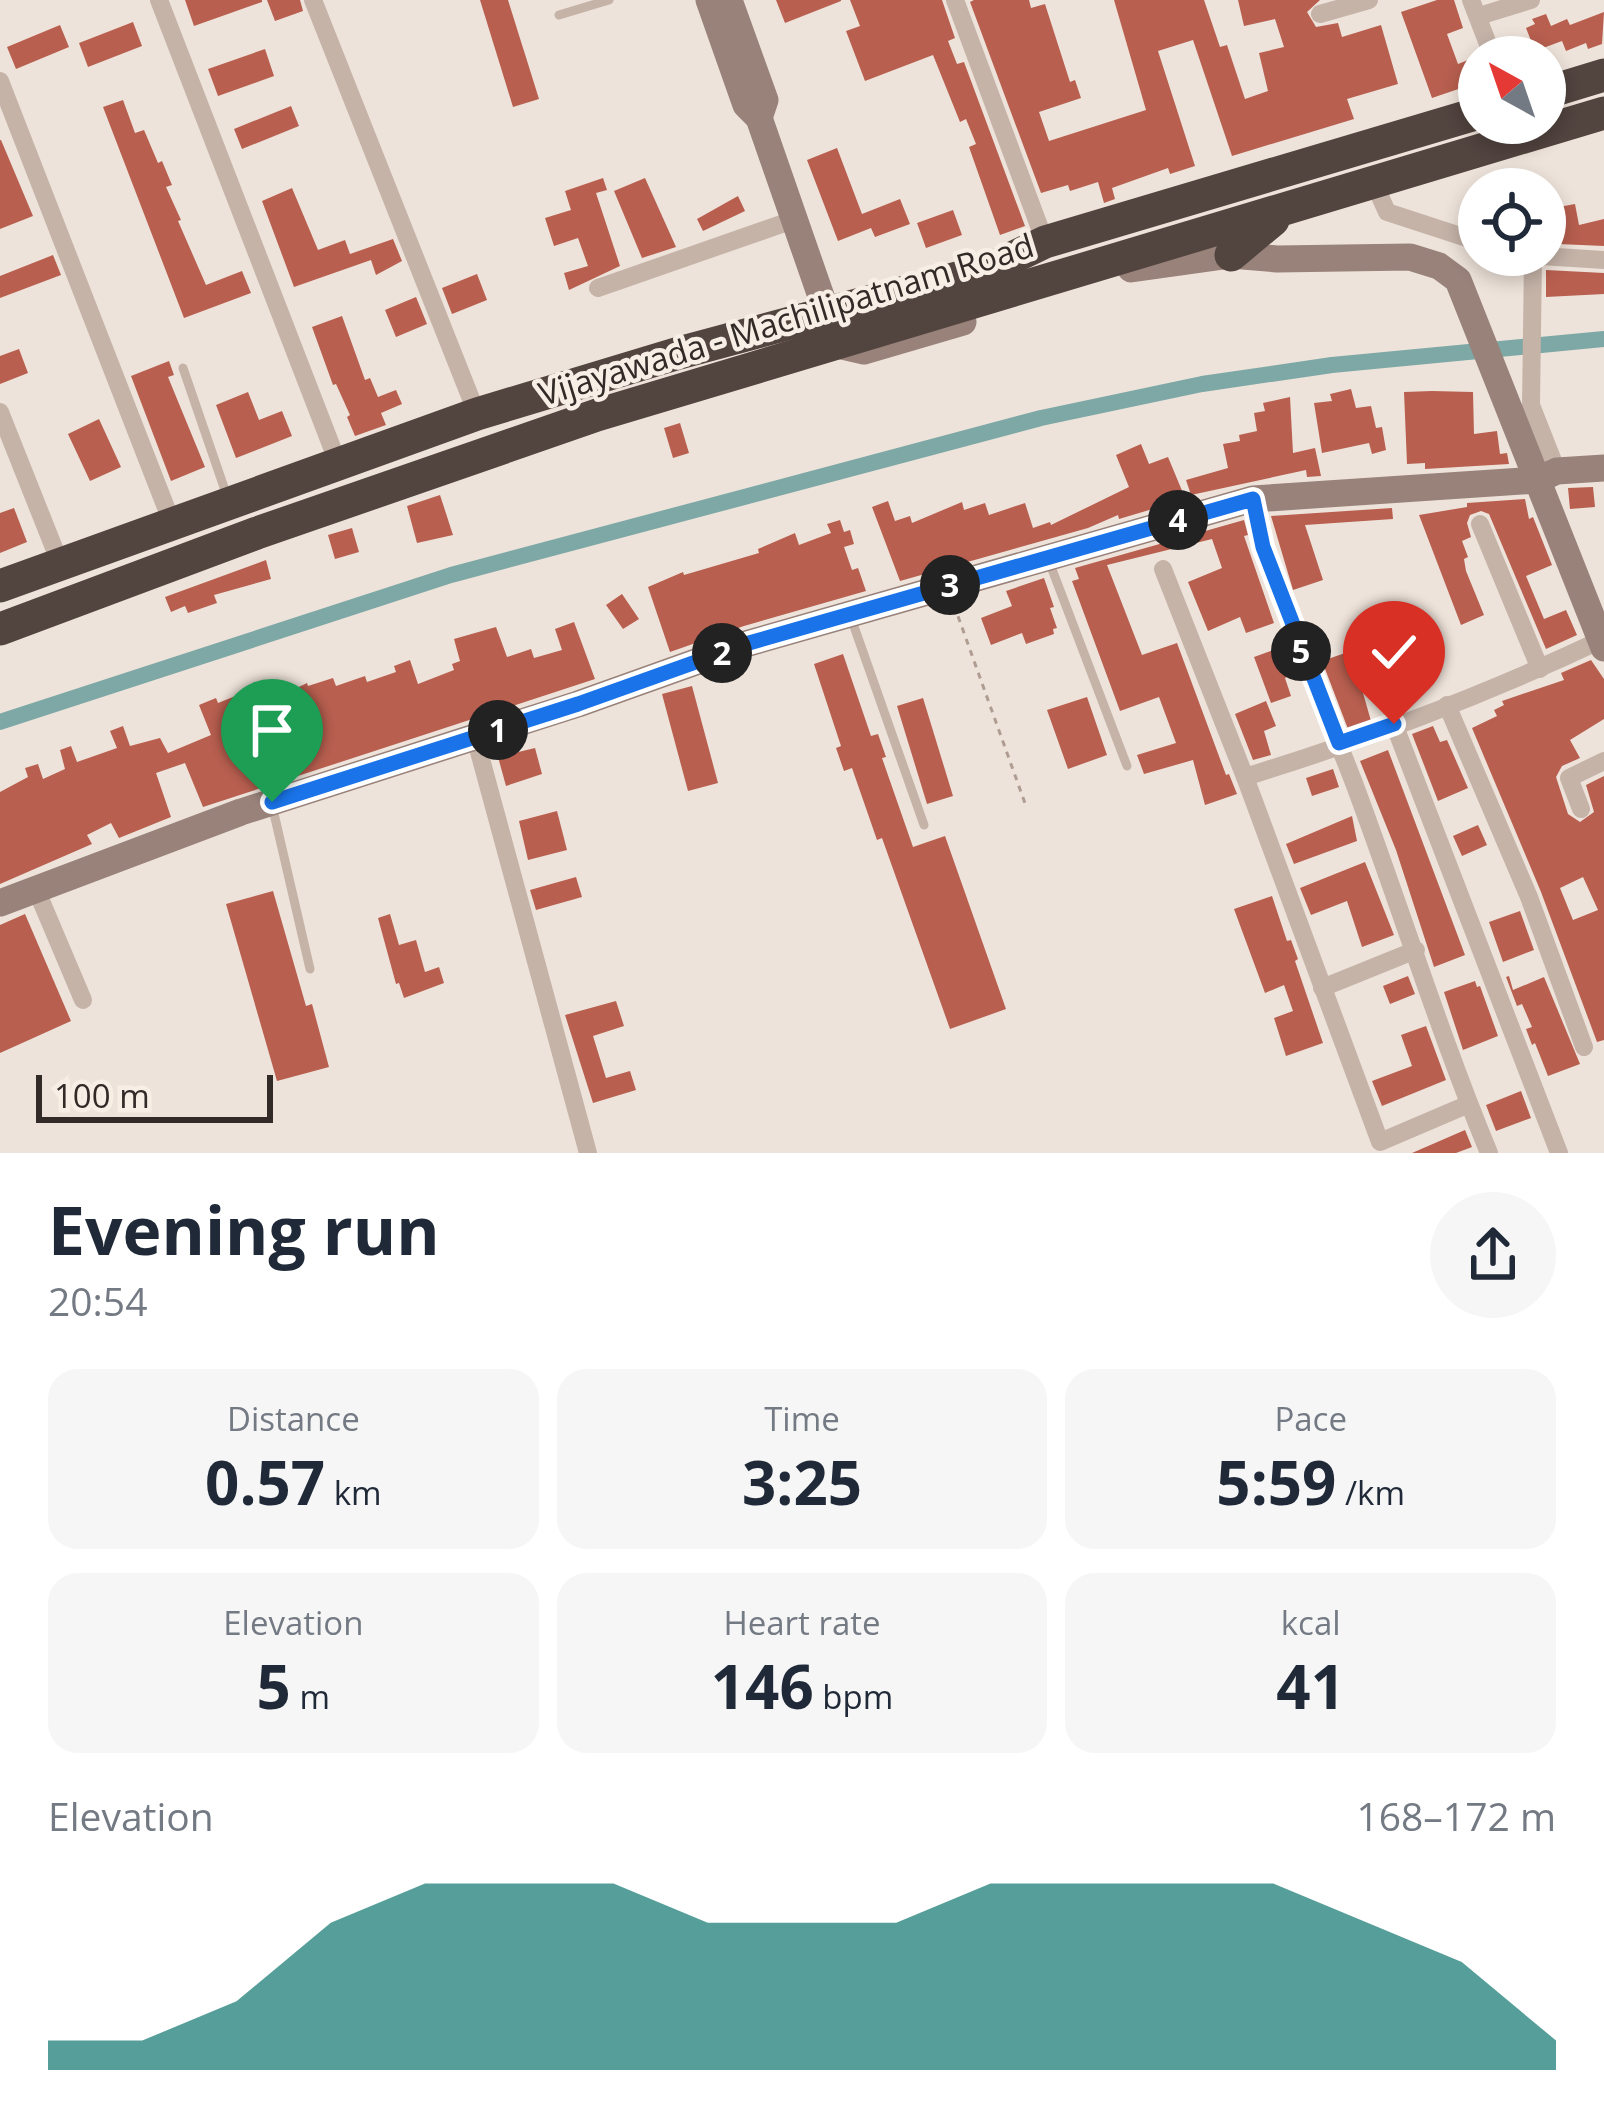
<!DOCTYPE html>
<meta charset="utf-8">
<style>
body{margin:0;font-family:"Open Sans",sans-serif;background:#f6f6f7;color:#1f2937;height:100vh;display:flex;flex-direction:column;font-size:45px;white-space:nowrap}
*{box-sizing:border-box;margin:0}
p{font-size:39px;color:#747a83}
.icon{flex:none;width:66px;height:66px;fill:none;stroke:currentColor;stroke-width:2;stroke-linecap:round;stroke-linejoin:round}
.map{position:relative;height:1153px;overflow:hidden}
.drawer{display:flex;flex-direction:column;background:#fff;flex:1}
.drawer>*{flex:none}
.needle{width:78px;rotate:320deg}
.buttons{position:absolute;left:1458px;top:36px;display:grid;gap:24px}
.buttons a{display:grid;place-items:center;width:108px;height:108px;border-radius:50%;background:#fff;box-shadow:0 6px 18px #0003;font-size:60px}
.scale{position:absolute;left:36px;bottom:30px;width:237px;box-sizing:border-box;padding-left:12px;border:6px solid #322a27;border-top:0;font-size:33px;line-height:42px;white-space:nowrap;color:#322a27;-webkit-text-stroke:9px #f7eee6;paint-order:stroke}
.pin{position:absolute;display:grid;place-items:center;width:102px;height:102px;color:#fff;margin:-123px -51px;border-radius:50% 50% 50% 0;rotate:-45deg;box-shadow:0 0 12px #0007}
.pin .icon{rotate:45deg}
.km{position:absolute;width:60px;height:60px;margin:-30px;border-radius:50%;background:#222;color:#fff;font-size:33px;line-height:60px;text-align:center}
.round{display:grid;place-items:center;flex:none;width:126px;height:126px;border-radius:63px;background:#f6f6f7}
.headline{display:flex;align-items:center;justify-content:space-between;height:204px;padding:0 48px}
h1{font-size:66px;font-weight:700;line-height:90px}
.figures{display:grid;grid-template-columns:repeat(3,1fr);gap:18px;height:204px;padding:12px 48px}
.figures div{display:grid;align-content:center;border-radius:30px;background:#f6f6f7;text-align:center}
.figures b{font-size:60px;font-weight:700}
.figures small{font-size:33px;font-weight:400}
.figures p{font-size:33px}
.chart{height:336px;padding:24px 48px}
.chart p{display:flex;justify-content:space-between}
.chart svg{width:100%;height:216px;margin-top:12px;fill:#0f766e;opacity:.7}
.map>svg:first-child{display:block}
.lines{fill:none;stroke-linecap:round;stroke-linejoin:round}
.canal{stroke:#7da8a6;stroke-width:16}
.building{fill:#b85f4f;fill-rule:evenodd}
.path{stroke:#b09d92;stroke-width:3;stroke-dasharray:6 6;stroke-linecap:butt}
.lane{stroke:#c5b3a8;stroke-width:9}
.street{stroke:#c5b3a8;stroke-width:18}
.secondary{stroke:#98827a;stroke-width:27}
.highway{stroke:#52443f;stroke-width:33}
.route-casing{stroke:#fff;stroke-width:24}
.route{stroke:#1a73e8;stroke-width:15}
.labels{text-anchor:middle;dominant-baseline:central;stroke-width:9;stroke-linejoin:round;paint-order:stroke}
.street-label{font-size:33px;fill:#322a27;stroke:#f7eee6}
</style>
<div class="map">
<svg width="1604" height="1153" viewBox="0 0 1604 1153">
<rect width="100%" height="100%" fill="#eee3da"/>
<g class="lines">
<path class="canal" d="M0,722l451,-147 590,-157 161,-34 130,-19 272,-26"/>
</g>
<g class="building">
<path d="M185,0h77v2l-68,24z"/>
<path d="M267,0h33l3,11 -28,10z"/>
<path d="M480,0h28l31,99 -26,8z"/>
<path d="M776,0h65v1l-56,22z"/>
<path d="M850,0h92l13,38 -7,3 9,23 7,-2 61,164 -25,9 -31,-88 7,-3 -10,-25 -6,3 -27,-67 -68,26 -19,-50 14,-5z"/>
<path d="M974,0h55l2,8 14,-4 25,78 5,-2 6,18 -42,14 10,29 97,-31 -32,-110h90l16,47 7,-2 18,54 23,-8 -9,-38 25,-6 -9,-28 -31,7 -6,-26h82l-13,12 9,15 22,-4 4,14 39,-12 17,59 -51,15 7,20 -122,37 -39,-116 -35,11 37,115 -25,8 -2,-6 -56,20 3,11 -11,4 -6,-21 -28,9 -2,-6 -27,8 -71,-191z"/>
<path d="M1437,0h17l9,28 -16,6 11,30 20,-8 1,26 -47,16 -31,-86z"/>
<path d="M1604,12l-2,32 -14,5 -2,-6 -20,8 -4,-10 -27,10 -9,-23 9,-4 -3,-5 14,-5 5,12 16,-7 3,6z"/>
<path d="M133,22l9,24 -54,21 -9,-24z"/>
<path d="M60,25l9,22 -53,22 -9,-22z"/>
<path d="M265,49l9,27 -56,20 -10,-27z"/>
<path d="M123,100l12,33 9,-3 14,33 4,-2 10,24 -6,2 15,33 -3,1 28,64 36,-14 9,22 -67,25 -81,-211z"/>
<path d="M291,106l8,20 -57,23 -8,-20z"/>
<path d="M1,140l32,76 -33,13v-89z"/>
<path d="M837,148l25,66 38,-15 10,25 -35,13 -4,-9 -33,13 -31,-81z"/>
<path d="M603,178l4,12 -11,3 24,73 -51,24 -5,-17 24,-7 -10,-28 -24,8 -9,-28 26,-8 -6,-19z"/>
<path d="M645,178l31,69 -34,11 -28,-67z"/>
<path d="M292,188l26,62 27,-10 5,14 43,-15 9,22 -26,14 -5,-15 -77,27 -32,-86z"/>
<path d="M738,196l7,15 -42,20 -6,-12z"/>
<path d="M1575,204l4,21 25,-6v27l-46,-2 -10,-35z"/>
<path d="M953,210l9,25 -36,13 -9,-25z"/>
<path d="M53,255l8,20 -61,23v-22z"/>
<path d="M1546,270l58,3v21l-58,3z"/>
<path d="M477,274l10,26 -35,14 -10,-26z"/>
<path d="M416,297l11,27 -31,13 -11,-27z"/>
<path d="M342,316l23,64 5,-2 8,19 18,-7 6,14 -21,9 5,12 -31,11 -8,-19 3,-2 -14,-31 -3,1 -21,-58z"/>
<path d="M19,349l9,24 -28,11v-28z"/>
<path d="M169,361l5,14 -6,2 37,90 -34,14 -40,-105z"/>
<path d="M1351,389l5,19 15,-2 5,22 6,-1 4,23 -14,4 -3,-11 -47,10 -8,-50 18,-2 -2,-7z"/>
<path d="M1432,391l41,1 1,42 23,-3 3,23 7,-1 2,11 -84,5v-6l-18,1 -3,-72z"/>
<path d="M248,392l11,28 23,-9 10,25 -56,22 -20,-53z"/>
<path d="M1290,397l3,56 22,-5 6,28 -14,1 -1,-7 -115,25 -5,-15 42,-12 -5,-24 17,-3 -1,-6 18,-4 -3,-18 11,-2 -2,-8z"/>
<path d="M99,419l22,48 -31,14 -22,-47z"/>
<path d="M680,423l9,30 -16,5 -9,-30z"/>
<path d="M1141,444l8,20 19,-7 15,36 -28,11 1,4 -37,11 -1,-4 -30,13 -188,53 -28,-74 16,-6 7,20 15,-5 2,7 50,-21 2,8 21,-7 4,12 36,-12 8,25 17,-6 1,3 78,-38 -13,-32z"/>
<path d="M1593,487l2,20 -25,2 -2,-21z"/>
<path d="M440,495l13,40 -36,8 -10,-37z"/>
<path d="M1525,499l4,20 4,-2 19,48 -26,11 18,43 22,-9 11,25 -31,14 -57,-135 -8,-3 -11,4 -3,8 4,14 -9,4 6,16 -4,2 2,12 18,44 -23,10 -42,-110 48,-8v-4z"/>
<path d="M14,508l13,34 -27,11v-40z"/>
<path d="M1392,508l1,11 -88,6 18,55 -30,10 -22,-74z"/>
<path d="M840,520l4,12 6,-2 4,14 -10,3 8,23 6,-2 8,23 -122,35 -74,26 -22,-65 35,-15 1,3 75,-22 -1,-4 37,-16 4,12 32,-12 -4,-9z"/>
<path d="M1244,520l4,15 -4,1 30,87 -28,10 -6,-16 -32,14 -20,-49 34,-14 -10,-29 -105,26 35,90 35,-12 49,132 3,-1 8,20 -32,11 -12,-45 -49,14 -7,-19 39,-12 -17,-46 -39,14 -48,-130 7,-2 -4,-11z"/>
<path d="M352,528l7,24 -24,7 -7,-24z"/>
<path d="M266,560l5,19 -57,16 3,8 -29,10 -3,-7 -14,6 -6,-15z"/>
<path d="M1044,578l10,29 -4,1 7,20 -4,1 1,5 -28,10 -4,-11 -31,12 -10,-27 31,-12 -6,-15z"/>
<path d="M622,594l17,25 -16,10 -17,-24z"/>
<path d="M574,622l21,57 -392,128 -18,-44 -29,10 15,44 -52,21 -8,-15 -24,12 5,9 -92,40v-92l28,-15 -3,-9 13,-4 5,15 22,-10 -5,-19 11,-4 6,16 40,-14 -7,-17 13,-5 7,20 30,-8 8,15 43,-18 -12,-30 17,-7 2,5 20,-8 7,18 62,-30 1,3 25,-8 3,8 29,-10 2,6 29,-10 -2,-6 16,-6 8,24 36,-14 -2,-6 8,-3 -6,-22 42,-12 11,30 24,-8 3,9 28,-8 -7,-21z"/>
<path d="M1284,646l10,28 -9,4 6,18 -20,7 -17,-46z"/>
<path d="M1351,651l20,70 -23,8 -26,-68z"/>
<path d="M843,654l28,82 7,-2 8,23 -4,1 31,89 32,-11 61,173 -56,20 -68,-191 -5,2 -25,-72 -8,3 -8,-23 5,-2 -27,-82z"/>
<path d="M1591,660l13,19v40l-34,21 10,18 -18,8 -6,11 12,37 12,8 14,-10 -8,-27 18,-9v264l-7,2 -56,-150 -69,-164 25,-12 -3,-6 10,-5 -2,-4 62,-21 -3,-7zM1583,877l15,33 -25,10 -13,-32z"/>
<path d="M692,686l26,97 -30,8 -26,-97z"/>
<path d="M1087,697l20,58 -39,14 -21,-59z"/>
<path d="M923,698l30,98 -26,8 -30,-98z"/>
<path d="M1266,701l10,25 -12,5 7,24 -18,5 -18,-46z"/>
<path d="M1433,726l7,16 7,-2 21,48 -30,13 -26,-67z"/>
<path d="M535,748l7,26 -36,12 -8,-29z"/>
<path d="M1388,750l77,205 -31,12 -38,-117 -36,-89z"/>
<path d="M1333,769l6,18 -27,9 -6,-18z"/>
<path d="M557,811l10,39 -39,10 -9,-39z"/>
<path d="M1352,816l5,25 -63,23 -8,-20z"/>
<path d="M1478,825l9,20 -25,11 -9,-20z"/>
<path d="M1365,862l29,73 -32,12 -15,-46 -36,14 -11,-27z"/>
<path d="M576,877l6,20 -46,13 -6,-20z"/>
<path d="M273,891l33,115 6,-2 17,63 -52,14 -51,-177z"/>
<path d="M1272,896l15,45 4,-1 7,19 -3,2 28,82 -37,13 -12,-38 19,-7 -9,-26 -19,8 -31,-84z"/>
<path d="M1520,911l14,39 -31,12 -14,-40z"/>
<path d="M25,914l46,107 -71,32v-128z"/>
<path d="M390,914l9,31 17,-5 9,32 14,-5 5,16 -40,15 -5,-15 -3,1 -18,-66z"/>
<path d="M1408,976l7,18 -25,10 -7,-18z"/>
<path d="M1509,976l4,14 31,-13 36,87 -32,12 -13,-33 -3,2 -6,-16 6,-2 -10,-23 -5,2 -11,-29z"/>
<path d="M1475,981l2,6 3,-1 18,50 -35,14 -19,-58z"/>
<path d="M616,1001l8,25 -31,10 13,42 24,-7 6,19 -43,13 -28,-88z"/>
<path d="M1426,1026l20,54 -64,26 -10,-25 40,-15 -11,-31z"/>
<path d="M1521,1091l10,27 -35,13 -10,-26z"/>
<path d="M1465,1130l7,17 -16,6h-44z"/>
</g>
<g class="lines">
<path class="path" d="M954,605l72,201"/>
<g class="lane">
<path d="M559,15l50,-15"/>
<path d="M183,368l45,131"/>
<path d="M1050,564l77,202"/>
<path d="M850,615l74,210"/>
<path d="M272,805l38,164"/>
</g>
<g class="street">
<path d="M159,0l179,463"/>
<path d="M313,0l164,414"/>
<path d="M955,0l90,242"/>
<path d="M1471,0l22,57"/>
<path d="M1320,14l49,-14"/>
<path d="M1479,16l52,-16"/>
<path d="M0,81l172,442"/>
<path d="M1375,185l12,27 92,30"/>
<path d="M1525,255l79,5"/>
<path d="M1533,258l-2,147 26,66"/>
<path d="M598,288l198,-69"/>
<path d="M0,412l60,151"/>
<path d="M1253,499c20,99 65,190 101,284 46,123 85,249 135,370"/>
<path d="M1480,524l60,145"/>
<path d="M1163,569l82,208"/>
<path d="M1447,705l82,192 55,150"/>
<path d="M1394,724l165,429"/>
<path d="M475,737l113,416"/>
<path d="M1581,809l-12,-31 35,-17"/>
<path d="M36,889l47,111"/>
<path d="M1322,988l94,-38"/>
<path d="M1469,1104l-89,38 -135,-365c120,-37 242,-83 356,-137"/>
</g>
<g class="secondary">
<path d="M709,0l37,105 13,13 79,227 26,6 99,-29"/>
<path d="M730,3l35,97 -6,18"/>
<path d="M1131,269l100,-14 46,4 133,-2 29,9 19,14 146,368"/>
<path d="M0,903l241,-91 337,-108 171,-61 504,-144 284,-19 20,-9 47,-3"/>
</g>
<g class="highway">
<path d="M1545,93l59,-18"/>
<path d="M1231,255l42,-35"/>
<path d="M0,586l477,-172 202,-61 308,-83 58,-28 434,-129"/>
<path d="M0,629l257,-96 340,-118 1007,-302"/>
</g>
</g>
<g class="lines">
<defs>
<path id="route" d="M272,802l306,-98 171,-61 504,-144 10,48 76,196 55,-19"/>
</defs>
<use href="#route" class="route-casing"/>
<use href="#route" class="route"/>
</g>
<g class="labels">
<g class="street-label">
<text transform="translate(786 319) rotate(-17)">Vijayawada - Machilipatnam Road</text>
</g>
</g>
</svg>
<div class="buttons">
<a><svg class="needle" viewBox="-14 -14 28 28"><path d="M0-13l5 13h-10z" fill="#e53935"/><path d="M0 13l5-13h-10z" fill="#747a83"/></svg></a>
<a><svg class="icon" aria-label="locate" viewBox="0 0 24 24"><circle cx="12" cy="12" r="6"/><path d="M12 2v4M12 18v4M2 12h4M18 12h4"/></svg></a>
</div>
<div class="scale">100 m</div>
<div class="pin" style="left:272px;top:802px;background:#1e9e55"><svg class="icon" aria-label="arrive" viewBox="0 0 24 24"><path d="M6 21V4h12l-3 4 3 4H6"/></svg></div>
<div class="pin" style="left:1394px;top:724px;background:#d93025"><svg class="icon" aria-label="check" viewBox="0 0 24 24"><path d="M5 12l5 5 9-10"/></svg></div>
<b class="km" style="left:498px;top:730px">1</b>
<b class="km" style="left:722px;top:653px">2</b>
<b class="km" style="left:950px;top:585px">3</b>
<b class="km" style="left:1178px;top:520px">4</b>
<b class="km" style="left:1301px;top:651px">5</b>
</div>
<section class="drawer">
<div class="headline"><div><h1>Evening run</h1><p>20:54</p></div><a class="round"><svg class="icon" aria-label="share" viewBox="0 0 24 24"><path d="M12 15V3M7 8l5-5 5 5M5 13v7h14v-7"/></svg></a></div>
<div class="figures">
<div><p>Distance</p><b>0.57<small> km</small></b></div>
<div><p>Time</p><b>3:25</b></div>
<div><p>Pace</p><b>5:59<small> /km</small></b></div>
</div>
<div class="figures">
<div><p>Elevation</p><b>5<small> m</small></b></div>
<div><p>Heart rate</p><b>146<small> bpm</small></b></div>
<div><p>kcal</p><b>41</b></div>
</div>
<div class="chart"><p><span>Elevation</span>168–172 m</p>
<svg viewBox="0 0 160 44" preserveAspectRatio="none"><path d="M0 44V38L10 38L20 30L30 14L40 6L50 6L60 6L70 14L80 14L90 14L100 6L110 6L120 6L130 6L140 14L150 22L160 38V44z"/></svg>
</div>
</section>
